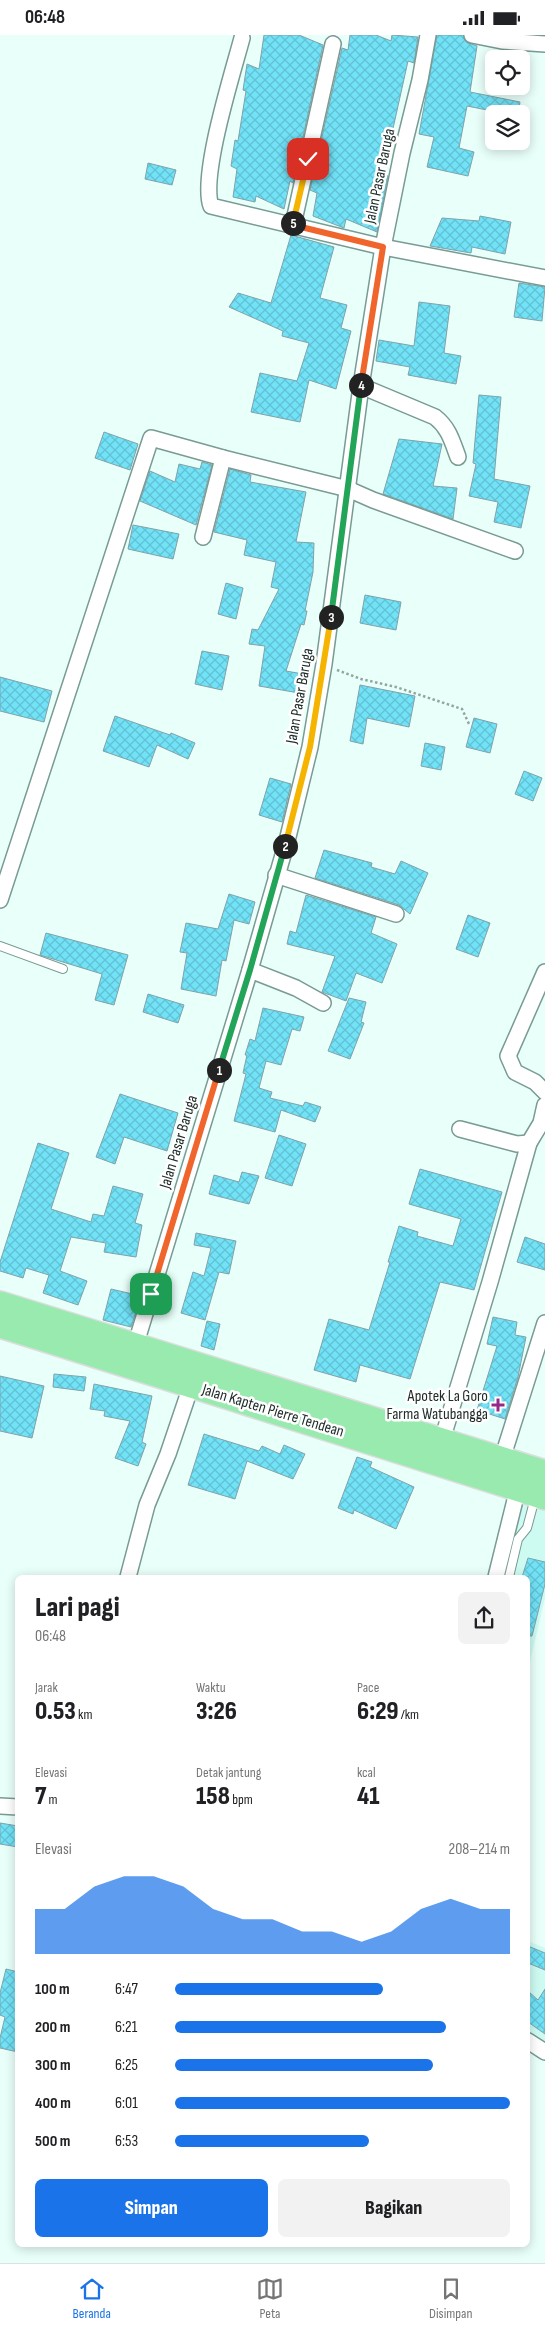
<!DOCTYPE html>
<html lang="id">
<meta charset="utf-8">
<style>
body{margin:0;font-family:"Sofia Sans Condensed",sans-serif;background:#f2f2f2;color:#202124;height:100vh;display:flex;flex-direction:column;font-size:19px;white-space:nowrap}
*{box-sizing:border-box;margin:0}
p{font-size:16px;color:#757577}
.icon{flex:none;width:28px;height:28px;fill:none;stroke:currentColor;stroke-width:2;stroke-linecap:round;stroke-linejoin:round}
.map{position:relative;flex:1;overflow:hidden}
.side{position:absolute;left:15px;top:1540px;width:515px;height:672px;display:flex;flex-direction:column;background:#fff;border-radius:8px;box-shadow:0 2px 12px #0003}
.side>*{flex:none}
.buttons{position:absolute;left:485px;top:15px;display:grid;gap:10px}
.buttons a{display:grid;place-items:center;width:45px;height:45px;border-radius:8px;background:#fff;box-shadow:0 2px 12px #0003;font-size:25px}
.pin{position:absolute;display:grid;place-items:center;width:42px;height:42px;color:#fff;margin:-21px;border-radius:10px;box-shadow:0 2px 8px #0006}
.km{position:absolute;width:25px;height:25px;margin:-12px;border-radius:50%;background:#222;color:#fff;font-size:14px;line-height:25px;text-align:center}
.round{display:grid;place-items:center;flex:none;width:52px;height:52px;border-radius:8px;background:#f2f2f2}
.overview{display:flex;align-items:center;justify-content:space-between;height:85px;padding:0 20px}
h1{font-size:28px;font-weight:800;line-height:38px}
.figures{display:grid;grid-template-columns:repeat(3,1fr);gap:8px;height:85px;padding:5px 20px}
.figures div{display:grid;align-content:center}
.figures b{font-size:25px;font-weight:800}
.figures small{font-size:14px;font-weight:400}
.figures p{font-size:14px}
.chart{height:140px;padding:10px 20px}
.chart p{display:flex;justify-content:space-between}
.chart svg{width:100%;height:90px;margin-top:5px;fill:#1a73e8;opacity:.7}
.primary-button{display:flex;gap:10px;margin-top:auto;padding:10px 20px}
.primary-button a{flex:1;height:58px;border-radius:8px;background:#1a73e8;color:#fff;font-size:20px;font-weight:800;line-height:58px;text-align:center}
.primary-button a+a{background:#f2f2f2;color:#202124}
ul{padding:0 20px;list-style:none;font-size:16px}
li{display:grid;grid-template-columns:80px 60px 1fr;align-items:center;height:38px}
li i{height:12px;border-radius:6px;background:#1a73e8}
.status{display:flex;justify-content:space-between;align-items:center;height:35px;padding:0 25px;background:#fff;direction:ltr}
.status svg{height:14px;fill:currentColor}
.dock{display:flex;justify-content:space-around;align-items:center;height:70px;border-top:1px solid #e0e0e0;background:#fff;font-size:14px;color:#757577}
.dock a{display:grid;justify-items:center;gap:2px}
.dock .current{color:#1a73e8}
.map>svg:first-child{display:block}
.built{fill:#cdfbf2}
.building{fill:url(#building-cross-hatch);stroke:#80a2a9}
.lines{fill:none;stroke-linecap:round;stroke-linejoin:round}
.service-casing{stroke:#789b94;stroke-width:10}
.minor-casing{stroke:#789b94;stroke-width:18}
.trunk-casing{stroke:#dbdedd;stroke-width:28}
.path{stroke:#92a5a1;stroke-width:2.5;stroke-dasharray:2.5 2.5;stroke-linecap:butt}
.service{stroke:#fff;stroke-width:8}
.minor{stroke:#fff;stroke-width:15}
.trunk{stroke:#98eaae;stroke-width:25}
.split-1-casing{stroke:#fff;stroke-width:10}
.split-2-casing{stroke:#fff;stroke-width:10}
.split-3-casing{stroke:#fff;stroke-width:10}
.split-4-casing{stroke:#fff;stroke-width:10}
.split-5-casing{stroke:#fff;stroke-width:10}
.split-6-casing{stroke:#fff;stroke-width:10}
.split-1{stroke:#f0652b;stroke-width:6}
.split-2{stroke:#22a559;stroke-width:6}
.split-3{stroke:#f5b400;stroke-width:6}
.split-4{stroke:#22a559;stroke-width:6}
.split-5{stroke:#f0652b;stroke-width:6}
.split-6{stroke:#f5b400;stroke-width:6}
.poi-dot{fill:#962888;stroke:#fff;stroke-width:2}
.labels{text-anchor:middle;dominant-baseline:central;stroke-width:5;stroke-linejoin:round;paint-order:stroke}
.street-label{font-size:16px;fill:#202e2b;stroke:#fff}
.poi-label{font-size:16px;fill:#202e2b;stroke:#fff;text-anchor:end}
</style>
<div class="status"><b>06:48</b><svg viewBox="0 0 49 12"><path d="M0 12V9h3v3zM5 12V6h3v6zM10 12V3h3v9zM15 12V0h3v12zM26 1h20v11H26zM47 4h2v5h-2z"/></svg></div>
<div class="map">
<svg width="545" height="2228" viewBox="0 0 545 2228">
<defs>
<pattern id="building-cross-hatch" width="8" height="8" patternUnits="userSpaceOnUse" patternTransform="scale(1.25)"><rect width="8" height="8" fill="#72e2f7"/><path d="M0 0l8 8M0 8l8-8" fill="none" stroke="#62c2d4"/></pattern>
</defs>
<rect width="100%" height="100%" fill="#e9fffa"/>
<g class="built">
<path d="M521,1463l24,7v93l-17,72v-93h-27z"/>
<path d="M528,1906l17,7v99l-17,-10z"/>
</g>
<g class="building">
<path d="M264,0h35l24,10 -30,138 -3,-2 -6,28 -28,-13 -1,6 -22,-5 4,-28 -6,-3 4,-26 3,1 8,-50 -3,-1 4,-26 12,5z"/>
<path d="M350,0h26l15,6 1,-6 26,2 -4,26 -6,-2 -20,90 -5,-2 -5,23 10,4 -11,56 -31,-13 -2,9 -31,-12 4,-23 -7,-3 32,-142 6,2z"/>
<path d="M437,0h26l3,7 11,4 -7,46 50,10 -2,12h-11l-40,-8 -8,42 15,4 -6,24 -41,-9 7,-30 -15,-3z"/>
<path d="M148,128l28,7 -4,15 -27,-6z"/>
<path d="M480,181l31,6 -6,32 -33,-7 -1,6 -41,-7 12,-28 37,3z"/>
<path d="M291,200l43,12 -14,51 27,7 -6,23 10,3 -15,58 -27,-9 -9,42 -49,-10 9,-39 37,8 12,-38 -27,-7 1,-5 -54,-24 9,-14 33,10z"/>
<path d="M519,248l26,4 -3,34 -28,-4z"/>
<path d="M419,267l31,4 -6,47 17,3 -5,28 -48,-9 2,-8 -34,-6 3,-21 35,6z"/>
<path d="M479,360l22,2 -7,82 36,7 -9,42 -27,-6 4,-20 -29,-6 7,-32 -3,-1z"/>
<path d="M104,397l34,12 -8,26 -35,-12z"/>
<path d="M399,404l43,5 -9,42 24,2 -4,31 -70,-25z"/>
<path d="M202,427l10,3 -16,60 -56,-24 10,-30 25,11 4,-18 21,5z"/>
<path d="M230,434l21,6 -1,7 56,10 -10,50 18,1 -1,29 -8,39h2l-3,14 -3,-1 -15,47 17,3 -4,19 -40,-7 6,-40 -16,-2 3,-15 6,1 21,-41 -8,-2 5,-25 -32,-7 3,-15 -33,-8z"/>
<path d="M133,490l46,9 -6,25 -45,-10z"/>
<path d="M226,548l17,5 -7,31 -18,-5z"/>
<path d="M365,560l36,7 -5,28 -36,-7z"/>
<path d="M202,616l27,5 -7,34 -27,-6z"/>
<path d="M0,642l52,14 -8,31 -44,-11z"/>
<path d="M360,650l55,11 -6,31 -42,-9 -4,26 -13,-3z"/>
<path d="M115,681l55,19 1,-2 24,10 -7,16 -31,-14 -8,22 -46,-16z"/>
<path d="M474,683l23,6 -7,29 -24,-6z"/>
<path d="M425,708l20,4 -4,23 -20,-4z"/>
<path d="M524,736l18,7 -9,23 -18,-7z"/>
<path d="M270,743l21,6 -9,38 -23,-7z"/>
<path d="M324,815l48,13 -1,4 24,7 6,-13 27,12 -18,41 -11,-9 -84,-27z"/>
<path d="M229,859l26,8 -6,22 -15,-4 -8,41 -4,-1 -6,36 -35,-7 6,-36 -7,-1 6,-29 32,6z"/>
<path d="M306,860l70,22 -5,16 26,11 -15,39 -26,-10 -10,28 -24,-9 13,-36 -48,-12 3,-13 6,2z"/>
<path d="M468,880l22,8 -12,34 -22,-8z"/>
<path d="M46,898l82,22 -14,50 -19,-5 7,-26 -62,-19z"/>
<path d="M148,959l36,11 -6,18 -35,-11z"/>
<path d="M349,963l17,4 -5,20 3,1 -14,36 -22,-8z"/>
<path d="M263,973l41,9 -4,14 -8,-2 -11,36 -15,-4 -7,27 13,4 -2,6 33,8 2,-4 16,5 -6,15 -34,-12 -6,22 -41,-11 12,-47 -3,-1 4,-18h-2l5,-16 5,2z"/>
<path d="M120,1059l58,19 -11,38 -43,-14 -9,27 -19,-7z"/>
<path d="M279,1100l27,9 -14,42 -27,-8z"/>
<path d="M38,1108l31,10 -18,56 40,13 2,-8 11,2 9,-30 30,8 -8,29 7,2 -6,32 -32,-5 2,-9 -35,-6 -11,34 27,10 -9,24 -35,-12 6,-18 -23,-7 -3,10 -23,-7v-9z"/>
<path d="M420,1134l82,23 -28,98 -34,-8 -30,97 -50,-14 -4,17 -42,-12 15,-51 40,11 21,-68h-2l11,-36 19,6 -1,4 36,10 8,-27 -52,-15z"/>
<path d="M242,1137l17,4 -10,28 -40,-10 5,-19 25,7z"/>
<path d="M196,1198l40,8 -7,33 -10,-2 -14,48 -24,-7 12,-41 11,4 7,-28 -17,-3z"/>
<path d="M525,1202l20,7v26l-28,-8z"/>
<path d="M111,1254l30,7 -10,31 -28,-7z"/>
<path d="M493,1282l24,5 -2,13 11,2 -8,40 -13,42 -28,-9 20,-64 -10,-2z"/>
<path d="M207,1286l13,3 -6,26 -13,-4z"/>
<path d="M54,1339l32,3 -2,14 -31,-4z"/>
<path d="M0,1341l44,10 -12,52 -32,-7z"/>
<path d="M94,1349l58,12 -10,46 4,2 -8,22 -23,-8 15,-37 -26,-5 1,-5 -15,-2z"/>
<path d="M204,1399l55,17 3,-5 18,8 4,-9 21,9 -12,25 -46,-18 -12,38 -47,-14z"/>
<path d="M357,1422l15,5 -2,5 44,20 -18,42 -42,-19 -1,4 -15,-6z"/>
<path d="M528,1523l17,4v22l-13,52h-4v-59h-6z"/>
<path d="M0,1788l18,3v21l-18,-3z"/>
<path d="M528,1911l17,7v17l-17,-7z"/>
<path d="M6,1934l12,3v80l-18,-4v-10l5,-21 -5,-2v-22z"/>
<path d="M545,1954v45l-17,-12v-31l10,9z"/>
</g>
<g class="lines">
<defs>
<g id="service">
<path d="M0,911l63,23"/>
<path d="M509,1542l9,-38 9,-11 8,-30"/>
</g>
<g id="minor">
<path d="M472,0l30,6 43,3"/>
<path d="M242,3c-9,34 -42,138 -31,168l172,41 162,31"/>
<path d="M293,190l40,-181"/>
<path d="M361,351l74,31c14,11 17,24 23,40"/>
<path d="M203,502l20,-79"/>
<path d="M276,840l120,39"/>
<path d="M0,865l151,-462 72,20 125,31 25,11 142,51"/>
<path d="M250,935l46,18 27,15"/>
<path d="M545,937l-37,84 7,16 20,10 10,10"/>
<path d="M529,1108l12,-20 4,-18"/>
<path d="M133,1318l117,-383 37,-129 23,-94 14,-83 37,-278 22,-139 19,-94 18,-73 8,-45"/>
<path d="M442,1405l48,-158 39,-139 -12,1 -57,-15"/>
<path d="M502,1424l43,-136"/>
<path d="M128,1542l19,-72 21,-51 23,-68"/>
<path d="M496,1542l22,-89"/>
<path d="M0,1771l18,1"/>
<path d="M528,2006l17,11"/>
</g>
<g id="trunk">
<path d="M0,1269l545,169"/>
<path d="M0,1290c182,57 363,114 545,172"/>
</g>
</defs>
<use href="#service" class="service-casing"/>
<use href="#minor" class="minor-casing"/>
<use href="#trunk" class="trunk-casing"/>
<path class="path" d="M337,635l24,9 35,8 66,22 7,15"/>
<use href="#service" class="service"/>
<use href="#minor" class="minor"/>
<use href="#trunk" class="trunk"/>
</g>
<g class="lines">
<defs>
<path id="split-1" d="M151,1259l68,-224"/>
<path id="split-2" d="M219,1035l31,-100 35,-124"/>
<path id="split-3" d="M285,811l25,-99 21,-130"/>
<path id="split-4" d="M331,582l30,-232"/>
<path id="split-5" d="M293,188v2l90,22 -22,138"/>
<path id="split-6" d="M293,188l15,-64"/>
</defs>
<use href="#split-1" class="split-1-casing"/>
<use href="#split-2" class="split-2-casing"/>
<use href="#split-3" class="split-3-casing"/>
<use href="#split-4" class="split-4-casing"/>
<use href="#split-5" class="split-5-casing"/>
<use href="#split-6" class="split-6-casing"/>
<use href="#split-1" class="split-1"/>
<use href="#split-2" class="split-2"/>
<use href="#split-3" class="split-3"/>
<use href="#split-4" class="split-4"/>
<use href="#split-5" class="split-5"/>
<use href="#split-6" class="split-6"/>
</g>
<path class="poi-dot" d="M495.5 1362.5h5v5h5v5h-5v5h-5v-5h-5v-5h5z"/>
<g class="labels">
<g class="street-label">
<text transform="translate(380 141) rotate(-78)">Jalan Pasar Baruga</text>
<text transform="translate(300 661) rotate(-80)">Jalan Pasar Baruga</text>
<text transform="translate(179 1107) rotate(-73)">Jalan Pasar Baruga</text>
<text transform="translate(273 1376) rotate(17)">Jalan Kapten Pierre Tendean</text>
</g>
<g class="poi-label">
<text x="488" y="1361">Apotek La Goro<tspan x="488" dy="18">Farma Watubangga</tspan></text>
</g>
</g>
</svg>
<div class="buttons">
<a><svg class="icon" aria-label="locate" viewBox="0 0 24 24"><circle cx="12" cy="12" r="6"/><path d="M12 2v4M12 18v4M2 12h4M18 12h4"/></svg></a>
<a><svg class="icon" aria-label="layers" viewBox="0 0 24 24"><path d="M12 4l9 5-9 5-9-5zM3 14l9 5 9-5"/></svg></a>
</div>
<div class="pin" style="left:151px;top:1259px;background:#1e9e55"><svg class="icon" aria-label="arrive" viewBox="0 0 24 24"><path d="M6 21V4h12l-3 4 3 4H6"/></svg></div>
<div class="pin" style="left:308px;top:124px;background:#d93025"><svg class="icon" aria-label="check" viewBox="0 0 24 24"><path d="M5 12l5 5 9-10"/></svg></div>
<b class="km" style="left:219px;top:1035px">1</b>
<b class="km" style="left:285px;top:811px">2</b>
<b class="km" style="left:331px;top:582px">3</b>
<b class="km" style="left:361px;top:350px">4</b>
<b class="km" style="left:293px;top:188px">5</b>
<section class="side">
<div class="overview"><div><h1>Lari pagi</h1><p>06:48</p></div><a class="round"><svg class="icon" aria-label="share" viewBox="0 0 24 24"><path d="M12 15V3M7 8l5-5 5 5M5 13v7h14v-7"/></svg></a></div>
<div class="figures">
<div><p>Jarak</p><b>0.53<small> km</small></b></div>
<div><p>Waktu</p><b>3:26</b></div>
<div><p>Pace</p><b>6:29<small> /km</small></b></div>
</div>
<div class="figures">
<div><p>Elevasi</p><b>7<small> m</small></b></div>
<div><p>Detak jantung</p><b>158<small> bpm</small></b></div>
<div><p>kcal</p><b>41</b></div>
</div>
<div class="chart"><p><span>Elevasi</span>208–214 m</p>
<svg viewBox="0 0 160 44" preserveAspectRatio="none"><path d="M0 44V22L10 22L20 11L30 6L40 6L50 11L60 22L70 27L80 27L90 33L100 33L110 38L120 33L130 22L140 17L150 22L160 22V44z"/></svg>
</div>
<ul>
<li><b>100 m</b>6:47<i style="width:62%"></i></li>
<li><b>200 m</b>6:21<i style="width:81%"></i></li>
<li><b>300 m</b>6:25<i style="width:77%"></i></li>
<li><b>400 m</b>6:01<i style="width:100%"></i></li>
<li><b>500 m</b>6:53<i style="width:58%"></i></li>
</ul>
<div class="primary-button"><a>Simpan</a><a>Bagikan</a></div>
</section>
</div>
<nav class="dock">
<a class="current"><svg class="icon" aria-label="home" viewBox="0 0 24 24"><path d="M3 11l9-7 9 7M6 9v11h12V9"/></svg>Beranda</a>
<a><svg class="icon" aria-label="map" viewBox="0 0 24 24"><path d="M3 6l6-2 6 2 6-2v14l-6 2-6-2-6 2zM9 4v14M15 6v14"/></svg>Peta</a>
<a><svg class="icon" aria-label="saved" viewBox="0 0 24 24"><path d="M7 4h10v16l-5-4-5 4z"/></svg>Disimpan</a>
</nav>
